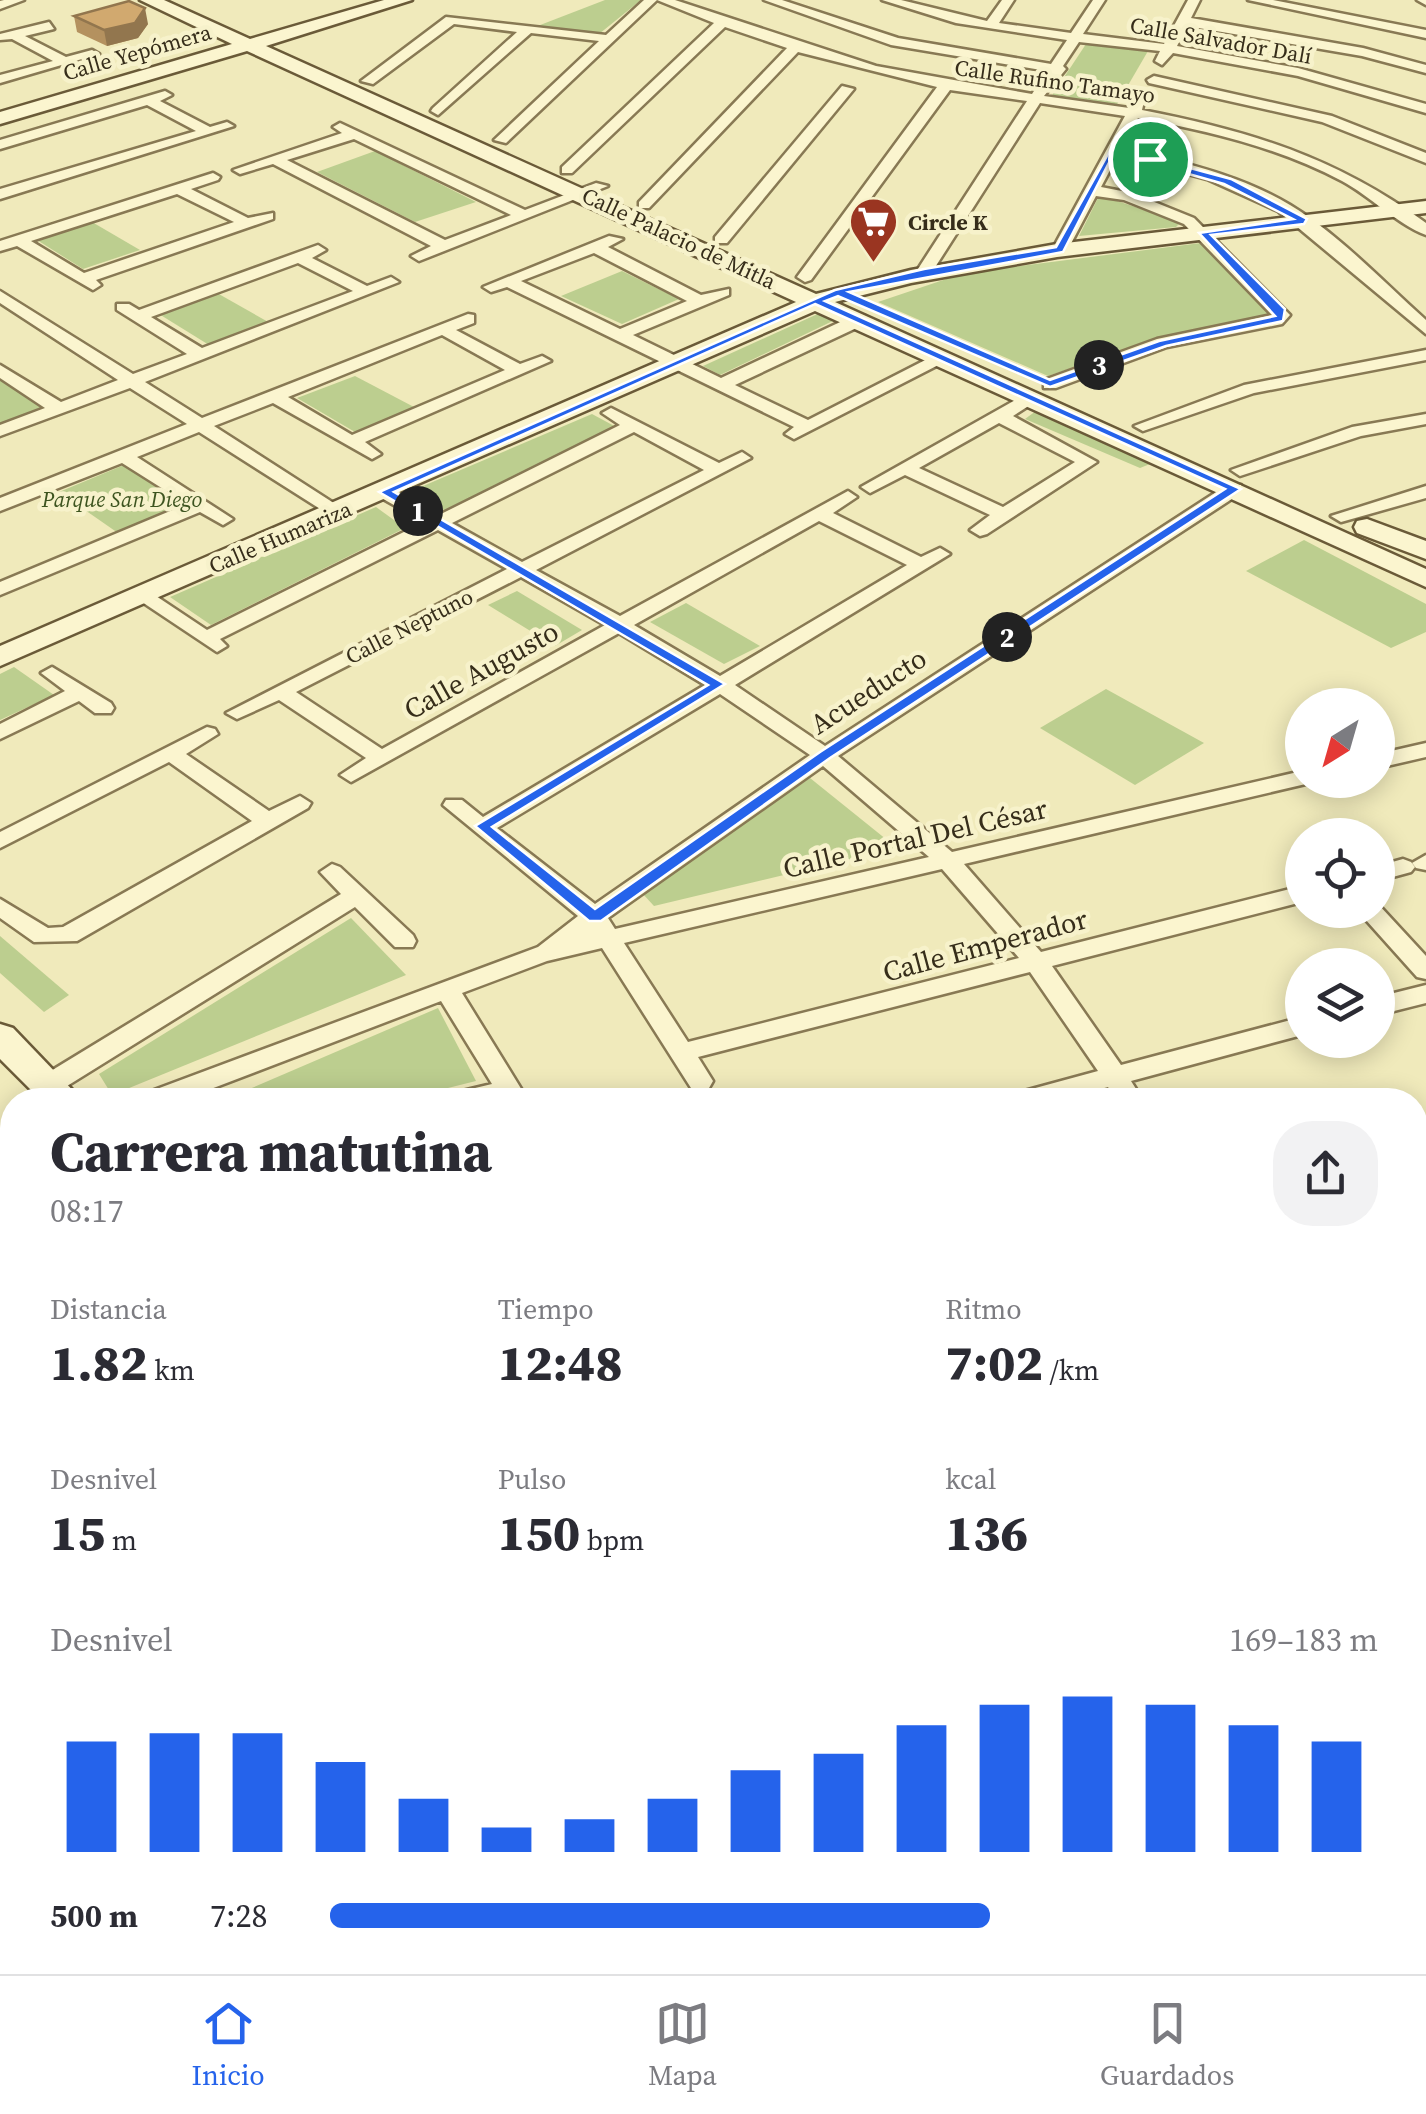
<!DOCTYPE html>
<html lang="es">
<meta charset="utf-8">
<style>
body{margin:0;font-family:"Source Serif 4",serif;background:#f2f2f3;color:#2b2b33;height:100vh;display:flex;flex-direction:column;font-size:38px;white-space:nowrap}
*{box-sizing:border-box;margin:0}
p{font-size:32px;color:#7c7c81}
.icon{flex:none;width:55px;height:55px;fill:none;stroke:currentColor;stroke-width:2;stroke-linecap:round;stroke-linejoin:round}
.map{position:relative;flex:1;overflow:hidden}
.sheet{position:absolute;left:0px;top:1088px;width:1428px;height:888px;display:flex;flex-direction:column;background:#fff;border-radius:40px 40px 0 0;box-shadow:0 5px 25px #0003}
.sheet>*{flex:none}
.needle{width:65px;rotate:217deg}
.buttons{position:absolute;left:1285px;top:688px;display:grid;gap:20px}
.buttons a{display:grid;place-items:center;width:110px;height:110px;border-radius:50%;background:#fff;box-shadow:0 5px 25px #0003;font-size:50px}
.pin{position:absolute;display:grid;place-items:center;width:85px;height:85px;color:#fff;margin:-42px;border:5px solid #fff;border-radius:50%;box-shadow:0 2px 10px #0007}
.km{position:absolute;width:50px;height:50px;margin:-25px;border-radius:50%;background:#222;color:#fff;font-size:28px;line-height:50px;text-align:center}
.round{display:grid;place-items:center;flex:none;width:105px;height:105px;border-radius:40px;background:#f2f2f3}
.overview{display:flex;align-items:center;justify-content:space-between;height:170px;padding:0 50px}
h1{font-size:55px;font-weight:800;line-height:75px}
.figures{display:grid;grid-template-columns:repeat(3,1fr);gap:15px;height:170px;padding:10px 50px}
.figures div{display:grid;align-content:center}
.figures b{font-size:50px;font-weight:800}
.figures small{font-size:28px;font-weight:400}
.figures p{font-size:28px}
.chart{height:280px;padding:20px 50px}
.chart p{display:flex;justify-content:space-between}
.chart svg{width:100%;height:180px;margin-top:10px;stroke:#2563eb;stroke-width:6}
ul{padding:0 50px;list-style:none;font-size:32px}
li{display:grid;grid-template-columns:160px 120px 1fr;align-items:center;height:75px}
li i{height:25px;border-radius:12px;background:#2563eb}
.tabs{display:flex;justify-content:space-around;align-items:center;height:140px;border-top:2px solid #e1e1e2;background:#fff;font-size:28px;color:#7c7c81}
.tabs a{display:grid;justify-items:center;gap:5px}
.tabs .selected{color:#2563eb}
.map>svg:first-child{display:block}
.green{fill:#bcce8f}
.lines{fill:none;stroke-linecap:round;stroke-linejoin:round}
.street-casing{stroke:#887954;stroke-width:5}
.secondary-casing{stroke:#6a5a38;stroke-width:5}
.street{fill:#fbf5cf;fill-rule:evenodd}
.secondary{fill:#fbf5cf;fill-rule:evenodd}
.wall{fill:#b4915f}
.shaded-wall{fill:#92764e}
.building{fill:#d1a96f;stroke:#92764e;stroke-width:2.5}
.route{fill:#2563eb;stroke:#fff;stroke-width:2.5;fill-rule:evenodd}
.labels{text-anchor:middle;dominant-baseline:central;stroke-width:9;stroke-linejoin:round;paint-order:stroke}
.far-street-label{font-size:22px;fill:#362d1a;stroke:#f7f2cb}
.far-poi-label{font-size:22px;font-weight:bold;fill:#362d1a;stroke:#f7f2cb;text-anchor:start}
.far-park-label{font-size:22px;font-style:italic;fill:#3d541f;stroke:#f7f2cb}
.street-label{font-size:28px;fill:#362d1a;stroke:#f7f2cb}
</style>
<div class="map">
<svg width="1426" height="1974" viewBox="0 0 1426 1974">
<rect width="100%" height="100%" fill="#f0eabb"/>
<g class="green">
<path d="M605,0h36l-42,34 -64,-7z"/>
<path d="M1086,44l62,7 -32,55 -65,-9z"/>
<path d="M375,151l101,51 -61,20 -98,-50z"/>
<path d="M1105,197l76,25 -5,5 -97,9 19,-38z"/>
<path d="M92,222l48,28 -57,19 -46,-29z"/>
<path d="M1201,243l67,58 4,8 -4,7 -104,20 -116,40 -170,-74 86,-29z"/>
<path d="M622,271l57,28 -57,25 -61,-28z"/>
<path d="M217,293l53,30 -61,22 -50,-31z"/>
<path d="M822,312l17,6 -119,57 -17,-9z"/>
<path d="M355,376l59,31 -59,25 -58,-34z"/>
<path d="M0,377l45,30 -45,18z"/>
<path d="M1040,408l115,54 -15,6 -115,-49z"/>
<path d="M592,414l26,14 -174,82 -35,-18z"/>
<path d="M124,465l60,40 -66,28 -59,-41z"/>
<path d="M376,507l29,21 -194,97 -41,-28z"/>
<path d="M1304,540l122,64v28l-35,16 -145,-77z"/>
<path d="M517,591l65,39 -27,16 -67,-41z"/>
<path d="M686,603l74,43 -36,18 -74,-42z"/>
<path d="M14,667l40,28 -54,25v-46z"/>
<path d="M1106,689l98,54 -69,42 -95,-57z"/>
<path d="M810,778l87,70 -243,58 -12,-13z"/>
<path d="M351,918l55,57 -294,120 -13,-21z"/>
<path d="M0,936l69,59 -25,17 -44,-39z"/>
<path d="M438,1008l38,73 -76,19h-176z"/>
<path d="M12,1185v97l-12,3v-94z"/>
</g>
<g class="lines">
<defs>
<g id="street">
<path d="M4,0h20l-24,9v-8z"/>
<path d="M644,0h31l201,66 156,28 15,-23 -156,-26 -127,-45h18l116,38 153,26 16,-24 -111,-17 -74,-23h19l86,21 15,-21h12l-15,23 72,10 22,-33h12l-22,34 81,10 24,-44h12l-9,18 172,30 63,17v8l-64,-17 -175,-30 -10,20 121,22 128,36v9l-128,-37 -125,-23 -11,12 -7,-4 5,-10 -81,-9 -16,24 3,3 -22,27 85,12 6,-11h10l-3,13c108,21 193,47 284,113v12c-29,-11 -56,-39 -84,-54 -65,-34 -133,-50 -204,-63l-16,29c57,15 117,27 168,58 51,31 92,76 136,115v14l-148,-123 -71,-32 -89,-24 -17,32 31,6 62,25 96,97 -8,9 -115,23 -111,41h-12v-8l113,-41 115,-24 -88,-91 -60,-24 -28,-4 -30,57h-12l-2,-3 73,-134 -85,-13 -108,169 -8,5 -8,-5 111,-171 -77,-11 -139,190 -6,2 -8,-5 140,-190 -139,-35 -149,156h-10v-6l148,-154 -62,-21 -153,146h-10v-6l152,-144 -57,-23 -151,143 -12,-3 105,-99 -68,-8 -93,82 -7,-4 2,-3 84,-76 -63,-8 -81,60 -12,-3 85,-64 160,18z"/>
<path d="M1248,0h25l153,30v8z"/>
<path d="M1417,0h9v5z"/>
<path d="M49,22l5,7 -29,7 41,21 26,-7 7,4 -99,29v-8l53,-14 -41,-22 -12,1v-6z"/>
<path d="M1154,76l178,40 94,37v10l-104,-41 -173,-39 -2,-3z"/>
<path d="M842,86l12,3 -127,154h-12v-6z"/>
<path d="M165,91l7,4 -12,6 50,26 17,-5 7,4 -234,73v-10l196,-58 -49,-26 -147,44v-9z"/>
<path d="M340,123l185,87 71,-27 12,3 -189,75 -8,-5 20,-10 -158,-82 -33,10 -7,-4 109,-37 -9,-6zM354,139l157,76 -66,25 -158,-80z"/>
<path d="M213,173l7,4 -2,3 -27,9 57,29 25,-5v6l-177,61 5,5 -8,5 -76,-44 -17,5v-10zM177,194l57,28 -150,51 -53,-32z"/>
<path d="M609,236l14,3 -15,8 93,48 28,-6v6l-96,40 88,43 132,-62h12v8l-130,61 73,35 129,-66 15,4 -158,81 -9,-5 9,-7 -287,-140 -16,5 -8,-5zM594,253l93,48 -67,28 -99,-48z"/>
<path d="M318,245l8,5 -14,8 55,28 24,-9 8,5 -254,100 57,36 266,-104 6,1v8l-18,7 64,34 22,-8 9,5 -186,81 16,12 -9,5 -99,-56 -59,23 129,83v8l-7,2 -137,-87 -62,25 96,62 -10,6 -23,-13 -200,83v-13l187,-78 -65,-41 -122,48v-13l187,-74 -57,-36 -130,48v-11l45,-17 -45,-30v-13l61,37 57,-22 -118,-77v-12l133,83 54,-20 -70,-44v-6h12l10,6zM298,263l55,28 -151,57 -51,-31zM442,335l63,35 -153,65 -64,-38z"/>
<path d="M1426,350v10l-172,33 -111,38 -9,-5 110,-41z"/>
<path d="M1026,394l15,4 -28,18 84,46 -110,72 -7,2 -10,-6 20,-15 -85,-40 -35,18 -9,-6zM999,423l76,39 -72,45 -84,-39z"/>
<path d="M611,408l108,55 23,-11 9,6 -215,112 84,46 228,-125 9,6 -24,16 88,44 19,-9 10,6 -215,131 90,61 402,-261h14v8l-403,263 114,96 350,-81v9h10l-2,3 -346,81 77,88 261,-66v16l-250,64 69,99 181,-48v18l-171,46 12,19h-27l-8,-13 -47,13h-48l4,-7 81,-22 -68,-99 -332,85 15,24 -4,7h-18l-89,-140 -55,13 -85,32 66,107h-78l4,-7 38,-9 -51,-83 -259,99h-40l4,-7 392,-146 40,-31 -135,-111 3,-5h16l21,17 222,-132 -86,-52 -268,149 -11,-7 26,-17 -87,-58 -42,19 -11,-6 281,-144 -69,-39 -218,109 7,7 -10,6 -84,-56 10,-6 7,2 57,38 217,-108 -46,-26v-8h14l47,27 181,-90 -18,-12zM634,432l70,38 -182,92 -70,-39zM819,521l88,44 -187,111 -86,-51zM521,577l84,48 -223,124 -86,-57zM720,694l90,61 -215,149 -98,-76zM823,766l106,91 -314,72 -7,-11zM942,869l77,89 -331,84 -64,-99z"/>
<path d="M1426,414v10l-65,12 -121,40 -9,-6 121,-43z"/>
<path d="M1426,486v12l-85,24 -10,-6z"/>
<path d="M52,667l59,36 3,5 -3,5h-16l-16,-12 -79,38v-15l65,-33 -24,-18z"/>
<path d="M207,727l8,2 3,5 -32,20 83,57 31,-15 11,7 -3,5 -231,133 -43,1 -34,-24v-19l48,29 15,-1 189,-106 -83,-59 -169,86v-16z"/>
<path d="M1426,743v14l-48,11v-14z"/>
<path d="M1426,855v15l-10,-2 -4,-5z"/>
<path d="M1403,859l8,3 4,5 -4,5 -33,9v-15z"/>
<path d="M332,864l8,3 73,68 3,6 -3,6h-18l-40,-40 -296,184h-18l-4,-7 4,-7 300,-183 -21,-22z"/>
<path d="M1378,904l48,52v23l-9,-2 -60,-67h21z"/>
<path d="M1426,985v18l-48,12v-18z"/>
<path d="M1426,1133v20l-11,3v-20z"/>
<path d="M12,1147v22l-12,4v-22z"/>
<path d="M1426,1300v24l-11,4v-24z"/>
<path d="M12,1354v24l-12,3v-24z"/>
<path d="M1415,1512l11,4v39l-11,-4z"/>
<path d="M12,1529v28l-12,3v-28z"/>
<path d="M1426,1702v32l-11,4v-32z"/>
<path d="M12,1728v32l-12,4v-32z"/>
<path d="M23,1962h65l-4,12h-66z"/>
<path d="M803,1962h82l5,12h-92z"/>
<path d="M1135,1962h38l5,12h-39z"/>
</g>
<g id="secondary">
<path d="M140,0h24l86,39 134,-39h28l-146,46 550,248 95,-24 146,-26 369,-43v12l-369,44 -146,26 -76,19 591,267v18l-611,-276 -815,355v-20l796,-344 -549,-251 -247,73v-12l232,-68z"/>
<path d="M1367,519l59,22v18l-69,-26 -3,-6 3,-6z"/>
<path d="M0,1024l13,4 69,72h-41l-41,-41z"/>
<path d="M246,1962h52l3,12h-52z"/>
</g>
</defs>
<use href="#street" class="street-casing"/>
<use href="#secondary" class="secondary-casing"/>
<use href="#street" class="street"/>
<use href="#secondary" class="secondary"/>
</g>
<path class="wall" d="M74,16l74,8 -10,14 -31,8 -30,-14z"/>
<path class="shaded-wall" d="M145,8l3,16 -10,14 -31,8 -3,-16z"/>
<path class="building" d="M129,1l16,7 -10,15 -31,7 -30,-14z"/>
<path class="route" d="M1112,147l119,32 76,40 -3,5 -93,11 74,74 -2,12 -117,25 -116,41 -212,-91 -13,5 416,188 -411,269 -229,163h-12l-114,-95 233,-141 -329,-193 456,-202 89,-21 132,-22zM1114,153l110,31 69,35 -94,14 76,83 -116,25 -109,39 -201,-88 214,-40zM815,304l410,185 -405,263 -225,157 -103,-82 233,-143 -331,-192z"/>
<defs>
<symbol id="supermarket-pin" viewBox="-11 -11 22 30"><path d="M0 17L-7.5 6A9.5 9.5 0 1 1 7.5 6Z" fill="#9a3521" stroke="#f7f2cb"/><path d="M-6-5.5h2.5l.6 2H6L4.5 2H-2.5L-4.4-4H-6ZM-1.5 3.2a1.3 1.3 0 1 0 .1 0ZM3 3.2a1.3 1.3 0 1 0 .1 0Z" fill="#fff"/></symbol>
</defs>
<g fill-rule="evenodd">
<use href="#supermarket-pin" x="846" y="194" width="55" height="75"/>
</g>
<g class="labels">
<g class="far-street-label">
<text transform="translate(1221 40) rotate(10)">Calle Salvador Dalí</text>
<text transform="translate(137 52) rotate(-16)">Calle Yepómera</text>
<text transform="translate(1055 81) rotate(8)">Calle Rufino Tamayo</text>
<text transform="translate(679 238) rotate(25)">Calle Palacio de Mitla</text>
<text transform="translate(280 537) rotate(-23)">Calle Humariza</text>
<text transform="translate(409 626) rotate(-27)">Calle Neptuno</text>
</g>
<g class="far-poi-label">
<text x="908" y="222">Circle K</text>
</g>
<g class="far-park-label">
<text x="122" y="499">Parque San Diego</text>
</g>
<g class="street-label">
<text transform="translate(481 670) rotate(-29)">Calle Augusto</text>
<text transform="translate(868 691) rotate(-33)">Acueducto</text>
<text transform="translate(915 838) rotate(-13)">Calle Portal Del César</text>
<text transform="translate(985 945) rotate(-15)">Calle Emperador</text>
</g>
</g>
</svg>
<div class="buttons">
<a><svg class="needle" viewBox="-14 -14 28 28"><path d="M0-13l5 13h-10z" fill="#e53935"/><path d="M0 13l5-13h-10z" fill="#7c7c81"/></svg></a>
<a><svg class="icon" aria-label="locate" viewBox="0 0 24 24"><circle cx="12" cy="12" r="6"/><path d="M12 2v4M12 18v4M2 12h4M18 12h4"/></svg></a>
<a><svg class="icon" aria-label="layers" viewBox="0 0 24 24"><path d="M12 4l9 5-9 5-9-5zM3 14l9 5 9-5"/></svg></a>
</div>
<div class="pin" style="left:1150px;top:159px;background:#1e9e55"><svg class="icon" aria-label="arrive" viewBox="0 0 24 24"><path d="M6 21V4h12l-3 4 3 4H6"/></svg></div>
<b class="km" style="left:418px;top:511px">1</b>
<b class="km" style="left:1007px;top:637px">2</b>
<b class="km" style="left:1099px;top:365px">3</b>
<section class="sheet">
<div class="overview"><div><h1>Carrera matutina</h1><p>08:17</p></div><a class="round"><svg class="icon" aria-label="share" viewBox="0 0 24 24"><path d="M12 15V3M7 8l5-5 5 5M5 13v7h14v-7"/></svg></a></div>
<div class="figures">
<div><p>Distancia</p><b>1.82<small> km</small></b></div>
<div><p>Tiempo</p><b>12:48</b></div>
<div><p>Ritmo</p><b>7:02<small> /km</small></b></div>
</div>
<div class="figures">
<div><p>Desnivel</p><b>15<small> m</small></b></div>
<div><p>Pulso</p><b>150<small> bpm</small></b></div>
<div><p>kcal</p><b>136</b></div>
</div>
<div class="chart"><p><span>Desnivel</span>169–183 m</p>
<svg viewBox="0 0 160 44" preserveAspectRatio="none"><path d="M5 44V17M15 44V15M25 44V15M35 44V22M45 44V31M55 44V38M65 44V36M75 44V31M85 44V24M95 44V20M105 44V13M115 44V8M125 44V6M135 44V8M145 44V13M155 44V17"/></svg>
</div>
<ul>
<li><b>500 m</b>7:28<i style="width:63%"></i></li>
</ul>
</section>
</div>
<nav class="tabs">
<a class="selected"><svg class="icon" aria-label="home" viewBox="0 0 24 24"><path d="M3 11l9-7 9 7M6 9v11h12V9"/></svg>Inicio</a>
<a><svg class="icon" aria-label="map" viewBox="0 0 24 24"><path d="M3 6l6-2 6 2 6-2v14l-6 2-6-2-6 2zM9 4v14M15 6v14"/></svg>Mapa</a>
<a><svg class="icon" aria-label="saved" viewBox="0 0 24 24"><path d="M7 4h10v16l-5-4-5 4z"/></svg>Guardados</a>
</nav>
